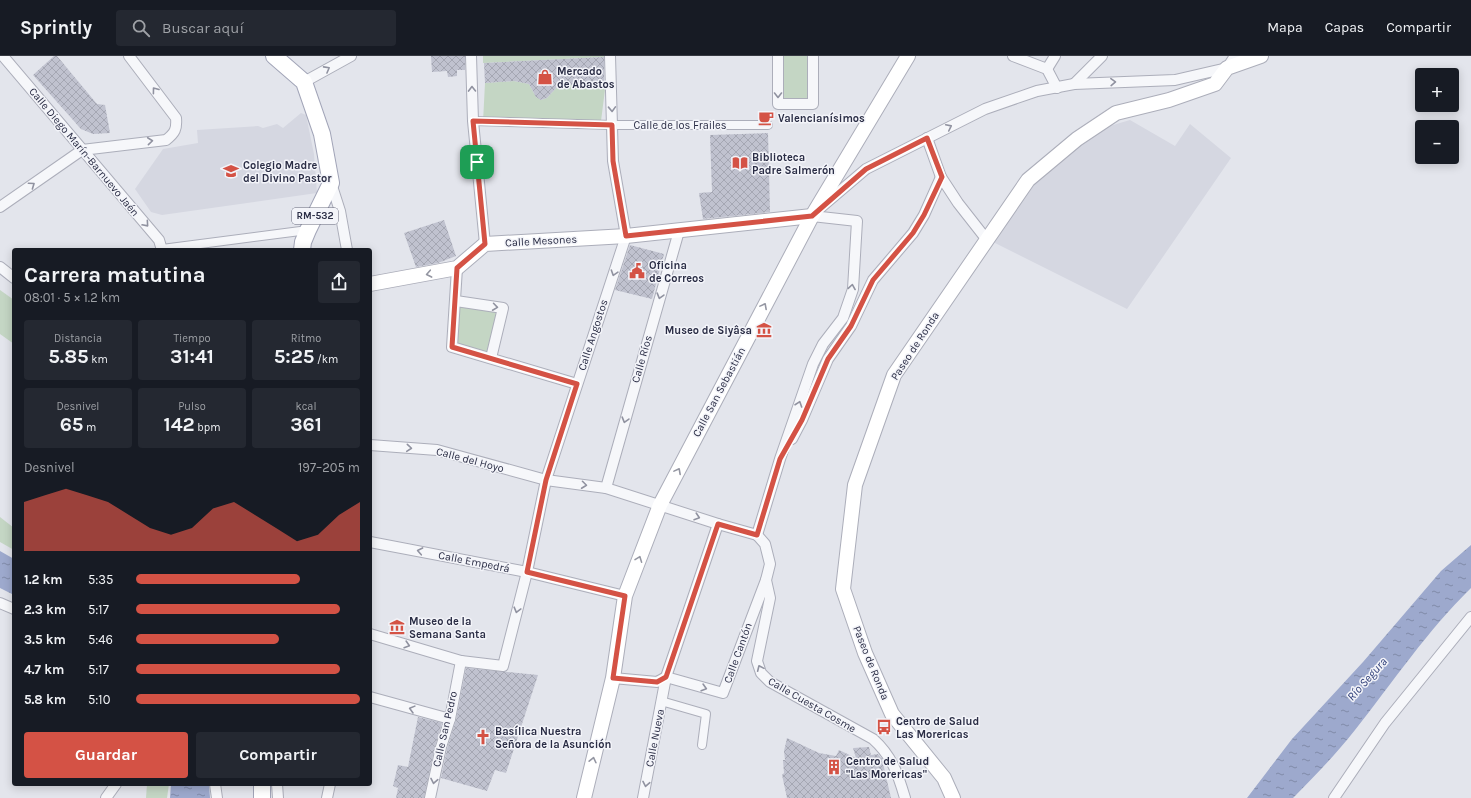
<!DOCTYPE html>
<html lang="es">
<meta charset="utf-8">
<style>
body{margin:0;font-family:Karla,sans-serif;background:#242831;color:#f1f3f6;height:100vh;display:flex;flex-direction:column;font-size:15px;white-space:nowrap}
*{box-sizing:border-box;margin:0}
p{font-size:13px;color:#9ea1a6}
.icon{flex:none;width:22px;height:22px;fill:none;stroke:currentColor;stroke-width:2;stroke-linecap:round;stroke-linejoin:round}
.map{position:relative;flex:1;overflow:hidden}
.drawer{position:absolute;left:12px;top:192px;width:360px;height:538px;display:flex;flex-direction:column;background:#171b24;border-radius:4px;box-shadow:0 2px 10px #0003}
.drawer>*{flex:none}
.buttons{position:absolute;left:1415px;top:12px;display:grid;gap:8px}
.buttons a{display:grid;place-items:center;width:44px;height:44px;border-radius:4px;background:#171b24;box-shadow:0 2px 10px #0003;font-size:20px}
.pin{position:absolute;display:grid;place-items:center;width:34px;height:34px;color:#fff;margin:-17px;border-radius:8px;box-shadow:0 2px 6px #0006}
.round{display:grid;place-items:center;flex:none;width:42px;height:42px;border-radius:4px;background:#242831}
.headline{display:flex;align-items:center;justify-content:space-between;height:68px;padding:0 12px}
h1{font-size:22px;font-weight:700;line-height:30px}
.figures{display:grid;grid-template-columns:repeat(3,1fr);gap:6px;height:68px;padding:4px 12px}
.figures div{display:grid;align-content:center;border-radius:4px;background:#242831;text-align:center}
.figures b{font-size:20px;font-weight:700}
.figures small{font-size:11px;font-weight:400}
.figures p{font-size:11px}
.chart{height:112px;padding:8px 12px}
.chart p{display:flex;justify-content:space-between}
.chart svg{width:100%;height:72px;margin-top:4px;fill:#d45245;opacity:.7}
.action{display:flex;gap:8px;margin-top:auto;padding:8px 12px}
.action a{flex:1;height:46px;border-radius:4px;background:#d45245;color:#fff;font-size:16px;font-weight:700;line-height:46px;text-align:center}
.action a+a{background:#242831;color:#f1f3f6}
ul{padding:0 12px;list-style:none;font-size:13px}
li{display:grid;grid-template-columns:64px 48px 1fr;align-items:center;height:30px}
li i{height:10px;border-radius:5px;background:#d45245}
header{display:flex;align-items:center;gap:24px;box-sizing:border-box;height:56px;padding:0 20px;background:#171b24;border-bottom:1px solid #363941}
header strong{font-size:19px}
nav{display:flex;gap:22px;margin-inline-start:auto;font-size:14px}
.search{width:280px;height:36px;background:#242831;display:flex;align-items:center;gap:10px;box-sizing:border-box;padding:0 14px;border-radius:4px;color:#9ea1a6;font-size:15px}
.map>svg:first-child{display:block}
.built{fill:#d5d7e1}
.green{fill:#c4d6c4}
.water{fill:url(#water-ripples)}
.building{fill:url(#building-cross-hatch)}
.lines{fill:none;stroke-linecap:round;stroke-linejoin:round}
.pedestrian-casing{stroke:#acaeba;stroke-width:10}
.minor-casing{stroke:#acaeba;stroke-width:12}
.secondary-casing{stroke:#acaeba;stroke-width:16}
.primary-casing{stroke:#a2a5b8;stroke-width:18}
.pedestrian{stroke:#f6f7fa;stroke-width:8}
.minor{stroke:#f6f7fa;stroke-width:10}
.secondary{stroke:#fff;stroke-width:14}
.primary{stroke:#fff;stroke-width:16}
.oneway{stroke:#9092a0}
.oneway2{stroke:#9496a2}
.route-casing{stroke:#fff;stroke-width:8}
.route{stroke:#d45245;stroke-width:5}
.labels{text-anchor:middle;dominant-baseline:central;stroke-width:3;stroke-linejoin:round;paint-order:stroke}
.shield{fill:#f3f4f9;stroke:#66697b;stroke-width:1}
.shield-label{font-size:10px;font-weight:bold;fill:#2a2d45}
.poi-label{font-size:11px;font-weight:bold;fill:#2a2d45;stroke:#f3f4f9;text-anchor:start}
.street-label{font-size:11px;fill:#2a2d45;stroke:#f3f4f9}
.water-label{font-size:12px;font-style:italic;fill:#32417b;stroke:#f3f4f9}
</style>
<header>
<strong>Sprintly</strong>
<div class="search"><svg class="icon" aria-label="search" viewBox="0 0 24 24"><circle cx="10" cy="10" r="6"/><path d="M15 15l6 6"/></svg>Buscar aquí</div>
<nav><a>Mapa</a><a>Capas</a><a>Compartir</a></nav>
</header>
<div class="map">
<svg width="1471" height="742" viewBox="0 0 1471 742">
<defs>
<pattern id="water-ripples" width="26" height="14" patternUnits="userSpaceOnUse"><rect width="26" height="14" fill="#9da9cd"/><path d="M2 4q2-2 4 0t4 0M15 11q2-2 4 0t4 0" fill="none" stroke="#808aa8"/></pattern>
<pattern id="building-cross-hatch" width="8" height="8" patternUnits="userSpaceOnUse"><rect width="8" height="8" fill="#c0c2cf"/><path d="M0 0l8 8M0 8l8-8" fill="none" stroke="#a5a7b3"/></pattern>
</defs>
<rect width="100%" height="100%" fill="#e3e5ec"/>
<g class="built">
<path d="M301,57l5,2 8,39 3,39 -155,22 -11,-3 -16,-23 28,-40 35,-6 -1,-13 61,-4 5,2 14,-4 6,4z"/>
<path d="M1130,64l45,26 15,-22 41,34 -104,151 -136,-68 42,-62 70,-51z"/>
</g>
<g class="green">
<path d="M483,0h121v1l-121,6z"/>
<rect x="778" y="0" width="35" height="48"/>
<path d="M514,25l15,3 7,13 5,3 6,-2 11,-12 48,-4 -5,39 -118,1 2,-39z"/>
<path d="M0,234l14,10v44l-14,-10z"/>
<path d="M456,245l47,7 -12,50 -39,-11z"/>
<path d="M0,461l14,11v22l-14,-8z"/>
<path d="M147,728h22l-2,14h-21z"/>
</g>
<g class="water">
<path d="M1471,489v43c-44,43 -78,94 -116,142 -19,24 -40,46 -62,68h-46l45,-59 71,-77 78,-91z"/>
<path d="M0,495l14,8v36l-14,-7z"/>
<path d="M171,728h38l1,14h-40z"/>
</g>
<g class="building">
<path d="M54,0h3l40,48 8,1 5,28 -17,1 -12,-5 -48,-54z"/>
<path d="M431,0h34v14h-8v6l-9,1 -1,-6 -15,1z"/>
<path d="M604,1v25l-46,4 -11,12 -6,2 -5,-3 -7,-13 -15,-3 -29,2 -1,-20z"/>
<path d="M768,77l2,79 -67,7 -4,-26 13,-1 -2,-57z"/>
<path d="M444,164l12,36 -18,7 -22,4 -12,-34z"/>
<path d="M630,189l34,9 -12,45 -37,-9z"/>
<path d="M466,612l72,7 -32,98 -11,-3 -8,21 -46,-13 6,-29 9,-29z"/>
<path d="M418,661l24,6 -7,23 -11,52h-28l2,-10 -5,-2 5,-21 10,2z"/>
<path d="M787,682l32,15 17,3 3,-6 17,8 -3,-10 16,-1 2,8 7,-1 4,5 9,39h-104l-5,-23 2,-2 -1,-13h2l-1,-9z"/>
</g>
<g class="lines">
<defs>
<g id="pedestrian">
<path d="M473,65l139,4h156"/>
<path d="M162,193l146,-19"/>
<path d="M661,645l45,13 -4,31"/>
</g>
<g id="minor">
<path d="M3,0l156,184 3,10"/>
<path d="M471,0l2,65 12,123"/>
<path d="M778,0v48h35v-48"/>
<path d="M1013,0l34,13 10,19"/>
<path d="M1047,13l8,-13"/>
<path d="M304,26l47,-26"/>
<path d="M1074,28l28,-28"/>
<path d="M927,82l14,39 17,26 29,37"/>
<path d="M331,127l9,28 7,39"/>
<path d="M0,151l82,-57 84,-10c9,-7 11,-11 10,-22l-47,-62"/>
<path d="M819,153l47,-40 119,-60 52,-18 37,-7 101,-4 52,-12 8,-12"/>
<path d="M0,211l14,11"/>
<path d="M457,212l-5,79 125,37"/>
<path d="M456,245l47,7 -12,50"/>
<path d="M792,383l10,-19 26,-61 23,-33 22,-46 40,-47 11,-18 17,-38"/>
<path d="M370,389l67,5 109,30 60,8 112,36 39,11"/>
<path d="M606,432l73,-257"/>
<path d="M757,479l23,-76 33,-95 10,-20 20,-26 10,-29 4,-68 -45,-5"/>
<path d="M757,479l8,9 5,20 -4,16 4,18 -13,63 4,12 9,9 103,57c19,17 25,35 32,59"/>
<path d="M370,486l157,30 98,24"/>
<path d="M0,547l14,6"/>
<path d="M370,578l91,27 42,5 24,-94 19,-92 80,-244 -13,-75 -3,-105"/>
<path d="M666,621l57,16 43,-113"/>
<path d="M613,622l44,4 9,-5"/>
<path d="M370,641l80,22"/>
<path d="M215,728l2,14"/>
<path d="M277,728l1,14"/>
<path d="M106,742l10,-14"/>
<path d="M327,742l3,-14"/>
<path d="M430,742l11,-51 9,-28 11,-58"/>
<path d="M643,742l23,-121 52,-153"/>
<path d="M1334,742l51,-75 86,-106"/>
</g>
<g id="secondary">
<path d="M370,228l87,-16 28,-24 141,-8 186,-20"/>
<path d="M584,742l29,-120 12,-82 35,-91 152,-289 96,-160"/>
<path d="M953,742l-9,-20 -52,-64 -27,-61 -22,-64 12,-104 39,-110 134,-195 49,-41 39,-26 53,-13 46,-16 12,-16 34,-12"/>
</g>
<g id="primary">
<path d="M274,0l30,26 18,52 9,49 -23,47 -5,12 -1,8"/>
<path d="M262,742v-14"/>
</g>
</defs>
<use href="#pedestrian" class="pedestrian-casing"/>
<use href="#minor" class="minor-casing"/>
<use href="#secondary" class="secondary-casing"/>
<use href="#primary" class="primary-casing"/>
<use href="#pedestrian" class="pedestrian"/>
<use href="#minor" class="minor"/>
<use href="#secondary" class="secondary"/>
<use href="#primary" class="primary"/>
</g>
<defs><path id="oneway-chevron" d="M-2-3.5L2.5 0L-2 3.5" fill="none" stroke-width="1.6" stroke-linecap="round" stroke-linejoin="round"/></defs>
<g class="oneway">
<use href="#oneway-chevron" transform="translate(327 13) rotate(-29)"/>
<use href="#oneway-chevron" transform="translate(1113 26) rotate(-2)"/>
<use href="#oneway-chevron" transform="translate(472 33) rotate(-91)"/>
<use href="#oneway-chevron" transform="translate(155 34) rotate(-127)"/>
<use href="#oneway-chevron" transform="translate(778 39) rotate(90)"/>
<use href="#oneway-chevron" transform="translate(612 53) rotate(88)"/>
<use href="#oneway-chevron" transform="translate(949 71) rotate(-26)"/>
<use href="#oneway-chevron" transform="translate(150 85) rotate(-6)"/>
<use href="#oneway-chevron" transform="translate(32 129) rotate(-35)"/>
<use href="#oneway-chevron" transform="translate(146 168) rotate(49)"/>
<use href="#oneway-chevron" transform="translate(614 217) rotate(108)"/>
<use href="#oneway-chevron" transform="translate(852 231) rotate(-81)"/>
<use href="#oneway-chevron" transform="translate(660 240) rotate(106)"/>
<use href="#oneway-chevron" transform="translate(495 251) rotate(8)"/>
<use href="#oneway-chevron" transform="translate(799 348) rotate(-71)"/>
<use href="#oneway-chevron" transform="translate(625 364) rotate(106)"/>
<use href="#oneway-chevron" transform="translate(409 392) rotate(5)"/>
<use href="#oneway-chevron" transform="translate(584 429) rotate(7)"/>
<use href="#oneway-chevron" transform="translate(697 461) rotate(18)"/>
<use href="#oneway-chevron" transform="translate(420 495) rotate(-169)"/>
<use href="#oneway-chevron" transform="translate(517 554) rotate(105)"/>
<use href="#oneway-chevron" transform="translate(407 589) rotate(17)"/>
<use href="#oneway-chevron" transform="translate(760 612) rotate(-114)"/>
<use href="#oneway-chevron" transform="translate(704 632) rotate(16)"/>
<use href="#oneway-chevron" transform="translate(412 653) rotate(-165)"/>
<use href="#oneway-chevron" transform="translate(434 725) rotate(101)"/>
<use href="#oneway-chevron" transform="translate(646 728) rotate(101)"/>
</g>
<g class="oneway2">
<use href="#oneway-chevron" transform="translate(429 218) rotate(169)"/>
<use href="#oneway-chevron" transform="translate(764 250) rotate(-62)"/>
<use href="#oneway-chevron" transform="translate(678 415) rotate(-62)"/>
<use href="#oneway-chevron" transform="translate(639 503) rotate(-69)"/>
<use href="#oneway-chevron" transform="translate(593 704) rotate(-77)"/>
</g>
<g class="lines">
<defs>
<path id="route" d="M473,65l139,4 1,36 13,75 186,-20 54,-47 61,-31 15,39 -18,38 -11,18 -40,47 -22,46 -23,33 -26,61 -22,39 -23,76 -39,-11 -52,153 -9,5 -44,-4 12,-82 -98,-24 19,-92 31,-96 -125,-37 5,-79 28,-24z"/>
</defs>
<use href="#route" class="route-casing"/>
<use href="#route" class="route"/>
</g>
<defs>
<symbol id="shop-bare" viewBox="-9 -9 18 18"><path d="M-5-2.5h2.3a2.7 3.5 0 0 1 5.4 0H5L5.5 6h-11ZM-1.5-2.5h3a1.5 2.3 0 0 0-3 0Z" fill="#d45245" stroke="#f3f4f9" stroke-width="2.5" paint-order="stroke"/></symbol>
<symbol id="cafe-bare" viewBox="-9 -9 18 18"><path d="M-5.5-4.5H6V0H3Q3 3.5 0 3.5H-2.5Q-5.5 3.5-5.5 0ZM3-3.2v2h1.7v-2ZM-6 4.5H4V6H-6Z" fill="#d45245" stroke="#f3f4f9" stroke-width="2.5" paint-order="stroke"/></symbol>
<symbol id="library-bare" viewBox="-9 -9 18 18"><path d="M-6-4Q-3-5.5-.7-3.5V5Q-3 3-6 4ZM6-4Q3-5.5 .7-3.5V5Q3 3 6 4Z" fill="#d45245" stroke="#f3f4f9" stroke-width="2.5" paint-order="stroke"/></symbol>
<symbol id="school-bare" viewBox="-9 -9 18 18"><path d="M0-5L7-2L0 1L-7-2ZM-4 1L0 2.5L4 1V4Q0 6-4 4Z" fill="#d45245" stroke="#f3f4f9" stroke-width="2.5" paint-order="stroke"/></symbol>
<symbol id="civic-bare" viewBox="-9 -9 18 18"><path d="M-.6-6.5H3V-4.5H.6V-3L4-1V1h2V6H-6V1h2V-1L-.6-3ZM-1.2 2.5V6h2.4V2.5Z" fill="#d45245" stroke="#f3f4f9" stroke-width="2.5" paint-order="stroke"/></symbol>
<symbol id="museum-bare" viewBox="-9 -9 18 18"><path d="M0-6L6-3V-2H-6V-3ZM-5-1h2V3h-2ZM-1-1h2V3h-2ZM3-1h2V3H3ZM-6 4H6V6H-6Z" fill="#d45245" stroke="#f3f4f9" stroke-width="2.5" paint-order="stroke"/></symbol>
<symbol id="bus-bare" viewBox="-9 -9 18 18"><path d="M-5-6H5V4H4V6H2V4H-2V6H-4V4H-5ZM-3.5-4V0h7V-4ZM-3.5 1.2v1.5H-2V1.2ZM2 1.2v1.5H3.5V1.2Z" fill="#d45245" stroke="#f3f4f9" stroke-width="2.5" paint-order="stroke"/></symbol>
<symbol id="church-bare" viewBox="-9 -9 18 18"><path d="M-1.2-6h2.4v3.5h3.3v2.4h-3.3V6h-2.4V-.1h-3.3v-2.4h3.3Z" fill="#d45245" stroke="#f3f4f9" stroke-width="2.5" paint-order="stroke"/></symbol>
<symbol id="building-bare" viewBox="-9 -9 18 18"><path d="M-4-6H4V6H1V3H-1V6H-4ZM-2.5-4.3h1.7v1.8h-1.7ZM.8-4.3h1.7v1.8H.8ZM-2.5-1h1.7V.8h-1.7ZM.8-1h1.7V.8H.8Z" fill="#d45245" stroke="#f3f4f9" stroke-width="2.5" paint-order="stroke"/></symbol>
</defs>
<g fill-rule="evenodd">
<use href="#shop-bare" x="534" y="10" width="22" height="22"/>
<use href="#cafe-bare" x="755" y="51" width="22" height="22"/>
<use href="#library-bare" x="729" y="96" width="22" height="22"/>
<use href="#school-bare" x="220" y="104" width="22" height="22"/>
<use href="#civic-bare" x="626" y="204" width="22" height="22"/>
<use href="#museum-bare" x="753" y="263" width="22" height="22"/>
<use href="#museum-bare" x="386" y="560" width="22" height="22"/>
<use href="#bus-bare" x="873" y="660" width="22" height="22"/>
<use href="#church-bare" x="472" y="670" width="22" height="22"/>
<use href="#building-bare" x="823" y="700" width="22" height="22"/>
</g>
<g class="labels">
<rect class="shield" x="292" y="152" width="46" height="16" rx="3"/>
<g class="shield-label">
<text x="315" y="160">RM-532</text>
</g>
<g class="poi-label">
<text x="557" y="15">Mercado<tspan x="557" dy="13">de Abastos</tspan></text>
<text x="778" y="62">Valencianísimos</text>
<text x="752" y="101">Biblioteca<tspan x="752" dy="13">Padre Salmerón</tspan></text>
<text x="243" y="109">Colegio Madre<tspan x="243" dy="13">del Divino Pastor</tspan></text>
<text x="649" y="209">Oficina<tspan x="649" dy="13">de Correos</tspan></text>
<text x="752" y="274" text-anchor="end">Museo de Siyâsa</text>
<text x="409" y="565">Museo de la<tspan x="409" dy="13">Semana Santa</tspan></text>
<text x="896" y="665">Centro de Salud<tspan x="896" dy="13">Las Morericas</tspan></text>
<text x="495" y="675">Basílica Nuestra<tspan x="495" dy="13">Señora de la Asunción</tspan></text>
<text x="846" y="705">Centro de Salud<tspan x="846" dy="13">"Las Morericas"</tspan></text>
</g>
<g class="street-label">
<text x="680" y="69">Calle de los Frailes</text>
<text transform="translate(84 96) rotate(50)">Calle Diego Marín-Barnuevo Jaén</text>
<text transform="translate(541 185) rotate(-3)">Calle Mesones</text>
<text transform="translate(593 279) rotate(-72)">Calle Angostos</text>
<text transform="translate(915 290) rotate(-57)">Paseo de Ronda</text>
<text transform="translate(642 303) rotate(-74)">Calle Ríos</text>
<text transform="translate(719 336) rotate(-62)">Calle San Sebastián</text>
<text transform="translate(470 404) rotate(15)">Calle del Hoyo</text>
<text transform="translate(474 506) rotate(11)">Calle Empedrá</text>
<text transform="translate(738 597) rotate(-70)">Calle Cantón</text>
<text transform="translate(871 607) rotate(68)">Paseo de Ronda</text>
<text transform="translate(812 649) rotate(30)">Calle Cuesta Cosme</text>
<text transform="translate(445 673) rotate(-77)">Calle San Pedro</text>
<text transform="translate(655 682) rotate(-79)">Calle Nueva</text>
</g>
<g class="water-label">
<text transform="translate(1367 623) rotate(-48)">Río Segura</text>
</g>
</g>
</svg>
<div class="buttons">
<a>+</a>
<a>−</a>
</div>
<div class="pin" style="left:477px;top:106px;background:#1e9e55"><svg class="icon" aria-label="arrive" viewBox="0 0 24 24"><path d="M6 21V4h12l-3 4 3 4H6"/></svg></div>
<section class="drawer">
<div class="headline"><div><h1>Carrera matutina</h1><p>08:01 · 5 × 1.2 km</p></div><a class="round"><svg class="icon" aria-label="share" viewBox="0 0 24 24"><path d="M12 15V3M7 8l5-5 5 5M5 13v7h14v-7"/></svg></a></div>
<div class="figures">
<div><p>Distancia</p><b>5.85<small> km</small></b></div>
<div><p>Tiempo</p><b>31:41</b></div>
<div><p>Ritmo</p><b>5:25<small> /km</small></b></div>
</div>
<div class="figures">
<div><p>Desnivel</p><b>65<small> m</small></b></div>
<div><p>Pulso</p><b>142<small> bpm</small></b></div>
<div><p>kcal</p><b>361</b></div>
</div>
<div class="chart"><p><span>Desnivel</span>197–205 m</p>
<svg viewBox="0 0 160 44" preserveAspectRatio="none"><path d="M0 44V14L10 10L20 6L30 10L40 14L50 22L60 30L70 34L80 30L90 18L100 14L110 22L120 30L130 38L140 34L150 22L160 14V44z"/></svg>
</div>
<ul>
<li><b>1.2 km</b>5:35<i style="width:73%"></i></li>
<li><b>2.3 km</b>5:17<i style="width:91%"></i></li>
<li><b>3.5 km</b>5:46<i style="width:64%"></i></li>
<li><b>4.7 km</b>5:17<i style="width:91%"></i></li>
<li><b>5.8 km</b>5:10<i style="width:100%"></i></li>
</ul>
<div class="action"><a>Guardar</a><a>Compartir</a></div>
</section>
</div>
